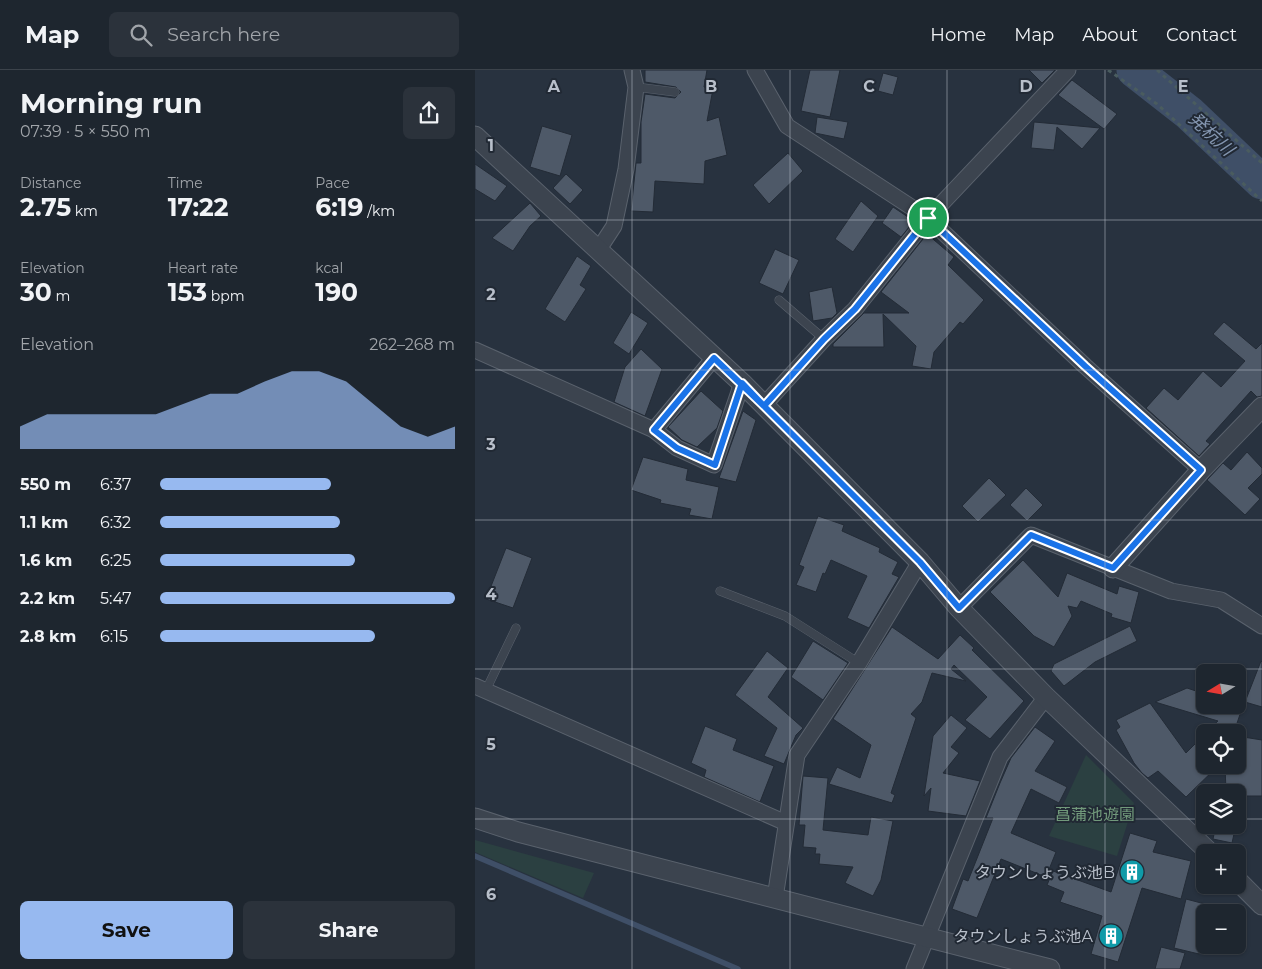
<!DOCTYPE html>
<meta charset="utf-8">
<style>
body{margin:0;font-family:Montserrat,"Noto Sans JP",sans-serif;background:#2b323b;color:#f1f3f6;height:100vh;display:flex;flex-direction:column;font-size:19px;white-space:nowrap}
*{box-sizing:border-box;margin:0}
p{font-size:16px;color:#a1a5aa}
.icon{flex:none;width:28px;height:28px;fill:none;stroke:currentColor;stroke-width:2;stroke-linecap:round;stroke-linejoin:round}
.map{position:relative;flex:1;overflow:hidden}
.side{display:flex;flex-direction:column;background:#1e262f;width:475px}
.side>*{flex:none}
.needle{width:32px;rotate:259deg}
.tools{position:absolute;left:721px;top:594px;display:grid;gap:10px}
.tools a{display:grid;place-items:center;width:50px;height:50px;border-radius:8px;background:#1e262f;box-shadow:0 1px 4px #0004,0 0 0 1px #3c434b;font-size:25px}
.pin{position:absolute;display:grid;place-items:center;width:42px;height:42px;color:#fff;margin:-21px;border:2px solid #fff;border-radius:50%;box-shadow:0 1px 5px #0007}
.round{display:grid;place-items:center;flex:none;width:52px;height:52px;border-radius:8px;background:#2b323b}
.headline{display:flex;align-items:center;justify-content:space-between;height:85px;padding:0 20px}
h1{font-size:28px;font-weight:700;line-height:38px}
.figures{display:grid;grid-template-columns:repeat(3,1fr);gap:8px;height:85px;padding:5px 20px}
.figures div{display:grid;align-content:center}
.figures b{font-size:25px;font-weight:700}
.figures small{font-size:14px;font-weight:400}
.figures p{font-size:14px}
.chart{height:140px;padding:10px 20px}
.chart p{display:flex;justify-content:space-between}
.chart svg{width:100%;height:90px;margin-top:5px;fill:#97b9f0;opacity:.7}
.button{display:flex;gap:10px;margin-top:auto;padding:10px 20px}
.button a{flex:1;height:58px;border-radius:8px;background:#97b9f0;color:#111;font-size:20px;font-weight:700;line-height:58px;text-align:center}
.button a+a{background:#2b323b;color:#f1f3f6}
ul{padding:0 20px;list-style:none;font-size:16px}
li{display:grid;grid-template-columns:80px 60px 1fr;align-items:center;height:38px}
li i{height:12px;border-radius:6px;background:#97b9f0}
header{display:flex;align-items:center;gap:30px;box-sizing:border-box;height:70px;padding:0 25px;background:#1e262f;border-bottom:1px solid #3c434b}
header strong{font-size:24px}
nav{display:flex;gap:28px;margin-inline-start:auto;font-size:18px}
.search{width:350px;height:45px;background:#2b323b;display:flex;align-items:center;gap:12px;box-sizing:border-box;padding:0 18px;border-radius:8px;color:#a1a5aa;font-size:19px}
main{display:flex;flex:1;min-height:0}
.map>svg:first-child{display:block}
.green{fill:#2b4041}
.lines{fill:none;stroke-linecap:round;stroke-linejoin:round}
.stream{stroke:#3f4f67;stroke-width:5.5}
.river{stroke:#3f4f67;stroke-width:35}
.building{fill:#4e5968;stroke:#232b36}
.service-casing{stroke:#5a626d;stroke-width:9}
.minor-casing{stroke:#5a626d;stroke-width:17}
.tertiary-casing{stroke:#5a626d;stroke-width:21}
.path{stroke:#4a5c5f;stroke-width:3;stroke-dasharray:4 4;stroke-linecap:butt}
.service{stroke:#3c444f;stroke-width:8}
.minor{stroke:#3c444f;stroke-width:15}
.tertiary{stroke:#3c444f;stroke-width:19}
.route-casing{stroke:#fff;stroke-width:10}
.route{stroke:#1a73e8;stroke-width:6}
.grid{fill:none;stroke:#b8bfca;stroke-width:1;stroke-opacity:0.55}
.labels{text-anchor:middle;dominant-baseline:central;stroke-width:4;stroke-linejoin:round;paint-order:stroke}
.park-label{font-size:16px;fill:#71997b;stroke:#212934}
.poi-label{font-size:16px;fill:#b8bfca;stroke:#212934;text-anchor:end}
.water-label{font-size:18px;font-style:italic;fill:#8395af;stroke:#212934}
.grid-label{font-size:16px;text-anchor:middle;font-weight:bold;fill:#b8bfca;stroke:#212934;stroke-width:4;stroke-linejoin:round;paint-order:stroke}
</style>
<header>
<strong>Map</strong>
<div class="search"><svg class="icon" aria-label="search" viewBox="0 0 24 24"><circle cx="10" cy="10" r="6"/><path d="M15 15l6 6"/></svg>Search here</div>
<nav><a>Home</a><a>Map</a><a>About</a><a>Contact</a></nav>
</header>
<main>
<section class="side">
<div class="headline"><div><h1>Morning run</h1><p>07:39 · 5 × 550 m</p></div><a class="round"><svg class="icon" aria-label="share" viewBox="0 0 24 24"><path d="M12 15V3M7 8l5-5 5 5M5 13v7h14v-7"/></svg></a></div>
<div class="figures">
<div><p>Distance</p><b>2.75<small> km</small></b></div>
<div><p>Time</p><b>17:22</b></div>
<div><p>Pace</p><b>6:19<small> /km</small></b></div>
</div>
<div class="figures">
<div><p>Elevation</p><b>30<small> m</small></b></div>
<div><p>Heart rate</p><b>153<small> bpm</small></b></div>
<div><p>kcal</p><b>190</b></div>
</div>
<div class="chart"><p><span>Elevation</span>262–268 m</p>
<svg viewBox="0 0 160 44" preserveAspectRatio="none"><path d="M0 44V33L10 27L20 27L30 27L40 27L50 27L60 22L70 17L80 17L90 11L100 6L110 6L120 11L130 22L140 33L150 38L160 33V44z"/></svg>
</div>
<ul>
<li><b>550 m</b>6:37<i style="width:58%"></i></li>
<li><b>1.1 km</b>6:32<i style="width:61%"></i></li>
<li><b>1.6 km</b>6:25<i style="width:66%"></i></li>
<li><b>2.2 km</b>5:47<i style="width:100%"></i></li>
<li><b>2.8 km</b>6:15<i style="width:73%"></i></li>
</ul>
<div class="button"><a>Save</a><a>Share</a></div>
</section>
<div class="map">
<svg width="787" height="899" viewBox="0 0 787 899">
<rect width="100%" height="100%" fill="#28323f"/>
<g class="green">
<path d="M611,685l48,48 -17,53 -68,-20z"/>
<path d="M0,770l119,33 -11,25 -108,-46z"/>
</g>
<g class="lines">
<path class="stream" d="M0,786l263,113"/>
<path class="river" d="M659,0l55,43 73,69"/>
</g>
<g class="building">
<path d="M170,0h62l-3,17 9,2 -6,32 12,-4 8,38 -22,6 -1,23 -49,-3 -2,31 -22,-1 5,-48h5v-41l4,-28 30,4 6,-6 -5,-5 -31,-5z"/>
<path d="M335,0h30l-10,47 -29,-6z"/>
<path d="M554,0h26l-13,13z"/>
<path d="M408,3l15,4 -5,18 -15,-4z"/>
<path d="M597,10l45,34 -13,15 -46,-34z"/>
<path d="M342,47l31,5 -4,17 -29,-6z"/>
<path d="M559,52l23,2 43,4 -18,21 -25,-22 -3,23 -23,-2z"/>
<path d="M67,56l30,9 -12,41 -30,-9z"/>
<path d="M313,83l15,18 -34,33 -16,-19z"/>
<path d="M0,94l32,22 -12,15 -20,-12z"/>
<path d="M91,104l17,16 -13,14 -17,-16z"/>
<path d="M386,131l17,15 -25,36 -18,-13z"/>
<path d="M55,133l11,13 -11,10 -17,25 -21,-13z"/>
<path d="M418,137l21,14 -13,16 -19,-14z"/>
<path d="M452,164l27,23 -6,8 36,35 -21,24 -3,-2 -26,30 -3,17 -19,-3 4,-20 -33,-32 1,33h-51v-3l31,-31h45l-28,-21z"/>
<path d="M300,179l24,11 -16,34 -24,-11z"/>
<path d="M102,186l14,10 -11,19 6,4 -21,33 -20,-13z"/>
<path d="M357,217l5,26 -5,5 -19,3 -4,-29z"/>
<path d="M156,242l17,11 -19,31 -16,-11z"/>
<path d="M749,252l32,27 6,-6v53l-5,1 -6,-6 -45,50 4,3 -11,12 -53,-48 18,-20 14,12 25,-29 18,16 24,-26 -32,-27z"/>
<path d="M166,279l21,20 -17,47 -31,-14 11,-35z"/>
<path d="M226,321l22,20 -6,17 -20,19 -15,-7 -14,-13z"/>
<path d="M268,341l13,9 -20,62 -17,-4z"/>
<path d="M772,382l15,16v6l-14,14 12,11 -15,16 -38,-35 16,-17 8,7z"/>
<path d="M168,387l45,12 -2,11 33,7 -7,32 -23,-4 2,-6 -31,-6 1,-3 -30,-10z"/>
<path d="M514,408l17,17 -28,27 -16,-16z"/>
<path d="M551,418l17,17 -16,16 -17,-16z"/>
<path d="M343,446l26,9 -2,6 38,17 -1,4 19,10 -6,12 7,3 -30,51 -22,-10 20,-42 -36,-16 -6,14 -2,-1 -7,19 -20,-7 8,-18 -5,-2z"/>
<path d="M31,478l26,10 -19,50 -27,-9z"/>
<path d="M548,490l35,37 9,-24 50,21 2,-8 20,6 -8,31 -20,-6 1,-3 -31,-13 -4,7 -9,-2 4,10 -18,31 -20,-11 -44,-44z"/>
<path d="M655,556l7,15 -42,21 -31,24 -13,-15 3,-7z"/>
<path d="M417,557l46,32 22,-24 14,13 -2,2 52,51 -34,38 -25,-19 22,-23 -33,-32 -3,4 15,12 -34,-8 -10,29 -11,12 5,4 -25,75 4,2 -3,8 -63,-19 8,-17 23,11 11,-33 -38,-26z"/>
<path d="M338,571l35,22 -25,37 -32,-23z"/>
<path d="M292,581l21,17 -20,29 35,31 -7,7 -12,29 -20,-8 13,-28 -42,-33z"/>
<path d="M786,591l1,1v45l-17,-5z"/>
<path d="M712,618l18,6v11h32v-4l11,-10 -14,41h-28l12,-11 -63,-19z"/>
<path d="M675,633l36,50 19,-19v31h14l-33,32 -28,-26 -10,7 -6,-5 -8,-10 -18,-33 4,-3 -4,-7z"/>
<path d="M476,645l16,13 -16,19 8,6 -16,20 37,8 -14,35 -38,-5 3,-23 -7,8 9,-60z"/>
<path d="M230,656l32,13 -4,11 41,16 -14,36 -56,-25 2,-7 -15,-7z"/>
<path d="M560,657l20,14 -20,30 32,16 -8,16 -28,-14 -20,44 45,19 -10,25 -45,-18 -24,59 -25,-9 11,-30 5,2 25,-63h-7l14,-35 11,-25z"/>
<path d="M762,666l25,4v56h-25v-4h-11l-1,-27h12z"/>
<path d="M328,706l25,2 -5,52 45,5 3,-18 22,4 -12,59 -8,16 -28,-13 8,-16 -34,-3 1,-10h-5l1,-6 -13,-1 2,-22h-6z"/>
<path d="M741,755h20l-4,18 -19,-4z"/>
<path d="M655,763l27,8 -4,11 38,9 -10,38 -39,-11 -24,74 -27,-8 11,-38 -42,-14 4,-10 -17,-7 6,-14 58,21z"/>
<path d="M711,829l19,5v26l-6,24 -25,-6z"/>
<path d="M686,877l24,6 -5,16h-25z"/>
</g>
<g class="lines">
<defs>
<g id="service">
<path d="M161,17l39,5"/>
<path d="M304,230l45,39"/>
<path d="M245,521l65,25 74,47"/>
<path d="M11,620l30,-62"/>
</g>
<g id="minor">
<path d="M280,0l32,56 141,92 157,148 116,104"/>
<path d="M124,179l15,-23 12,-57 10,-82 -4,-17"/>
<path d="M0,280l179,80 60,-72"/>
<path d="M289,335l60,-66 31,-30 73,-91 140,-148"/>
<path d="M179,360l23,18 37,17 28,-82"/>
<path d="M484,538l72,-73 140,56 50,9 41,26"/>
<path d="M0,616l311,137"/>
<path d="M300,828l22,-143 62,-92 61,-101"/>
<path d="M439,899l86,-212 46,-60"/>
</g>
<g id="tertiary">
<path d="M0,66l267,247 178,179 39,46 87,89 163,155"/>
<path d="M638,498l88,-98 61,-63"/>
<path d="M0,748l43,14 532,137"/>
<path d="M762,810l25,25"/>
</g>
</defs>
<use href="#service" class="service-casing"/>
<use href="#minor" class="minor-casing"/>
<use href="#tertiary" class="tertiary-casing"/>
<g class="path">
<path d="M633,0l49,34 105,97"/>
<path d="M682,0l105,93"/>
</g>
<use href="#service" class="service"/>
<use href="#minor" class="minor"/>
<use href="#tertiary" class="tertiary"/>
</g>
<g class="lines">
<defs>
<path id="route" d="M453,148l-73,91 -31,30 -60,67 -50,-48 -60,72 23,18 38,17 27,-82 22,23 156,156 39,46 72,-73 82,33 88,-98 -116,-104 -157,-148"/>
</defs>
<use href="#route" class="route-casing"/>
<use href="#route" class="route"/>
</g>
<path class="grid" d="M157,0v899M315,0v899M472,0v899M630,0v899M0,150h787M0,300h787M0,450h787M0,599h787M0,749h730M762,749h25"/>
<defs>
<symbol id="building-disc" viewBox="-11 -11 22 22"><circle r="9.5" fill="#0f9aa8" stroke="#212934"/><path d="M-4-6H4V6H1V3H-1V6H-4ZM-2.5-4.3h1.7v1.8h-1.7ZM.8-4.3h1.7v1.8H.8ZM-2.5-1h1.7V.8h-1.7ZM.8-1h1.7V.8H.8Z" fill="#fff"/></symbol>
</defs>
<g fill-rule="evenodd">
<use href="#building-disc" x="643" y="788" width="28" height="28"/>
<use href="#building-disc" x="622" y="852" width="28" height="28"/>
</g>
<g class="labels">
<g class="park-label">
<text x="620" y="744">菖蒲池遊園</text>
</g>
<g class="poi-label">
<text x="640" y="802">タウンしょうぶ池B</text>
<text x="618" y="866">タウンしょうぶ池A</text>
</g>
<g class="water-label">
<text transform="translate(736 64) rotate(43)">発杭川</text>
</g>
</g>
<g class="grid-label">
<text x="79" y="22">A</text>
<text x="236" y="22">B</text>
<text x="394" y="22">C</text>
<text x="551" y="22">D</text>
<text x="708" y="22">E</text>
<text x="16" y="81">1</text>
<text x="16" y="230">2</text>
<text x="16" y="380">3</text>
<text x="16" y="530">4</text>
<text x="16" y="680">5</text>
<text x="16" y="830">6</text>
</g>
</svg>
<div class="tools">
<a><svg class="needle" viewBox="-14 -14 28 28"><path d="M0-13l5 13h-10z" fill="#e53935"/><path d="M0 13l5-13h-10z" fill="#a1a5aa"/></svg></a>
<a><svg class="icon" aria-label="locate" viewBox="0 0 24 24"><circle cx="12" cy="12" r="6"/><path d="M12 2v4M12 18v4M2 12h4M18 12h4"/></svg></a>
<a><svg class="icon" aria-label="layers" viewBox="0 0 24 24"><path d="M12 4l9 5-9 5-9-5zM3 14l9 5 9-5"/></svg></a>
<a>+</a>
<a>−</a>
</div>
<div class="pin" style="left:453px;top:148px;background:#1e9e55"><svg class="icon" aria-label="arrive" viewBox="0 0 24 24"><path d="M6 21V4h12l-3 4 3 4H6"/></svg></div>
</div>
</main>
